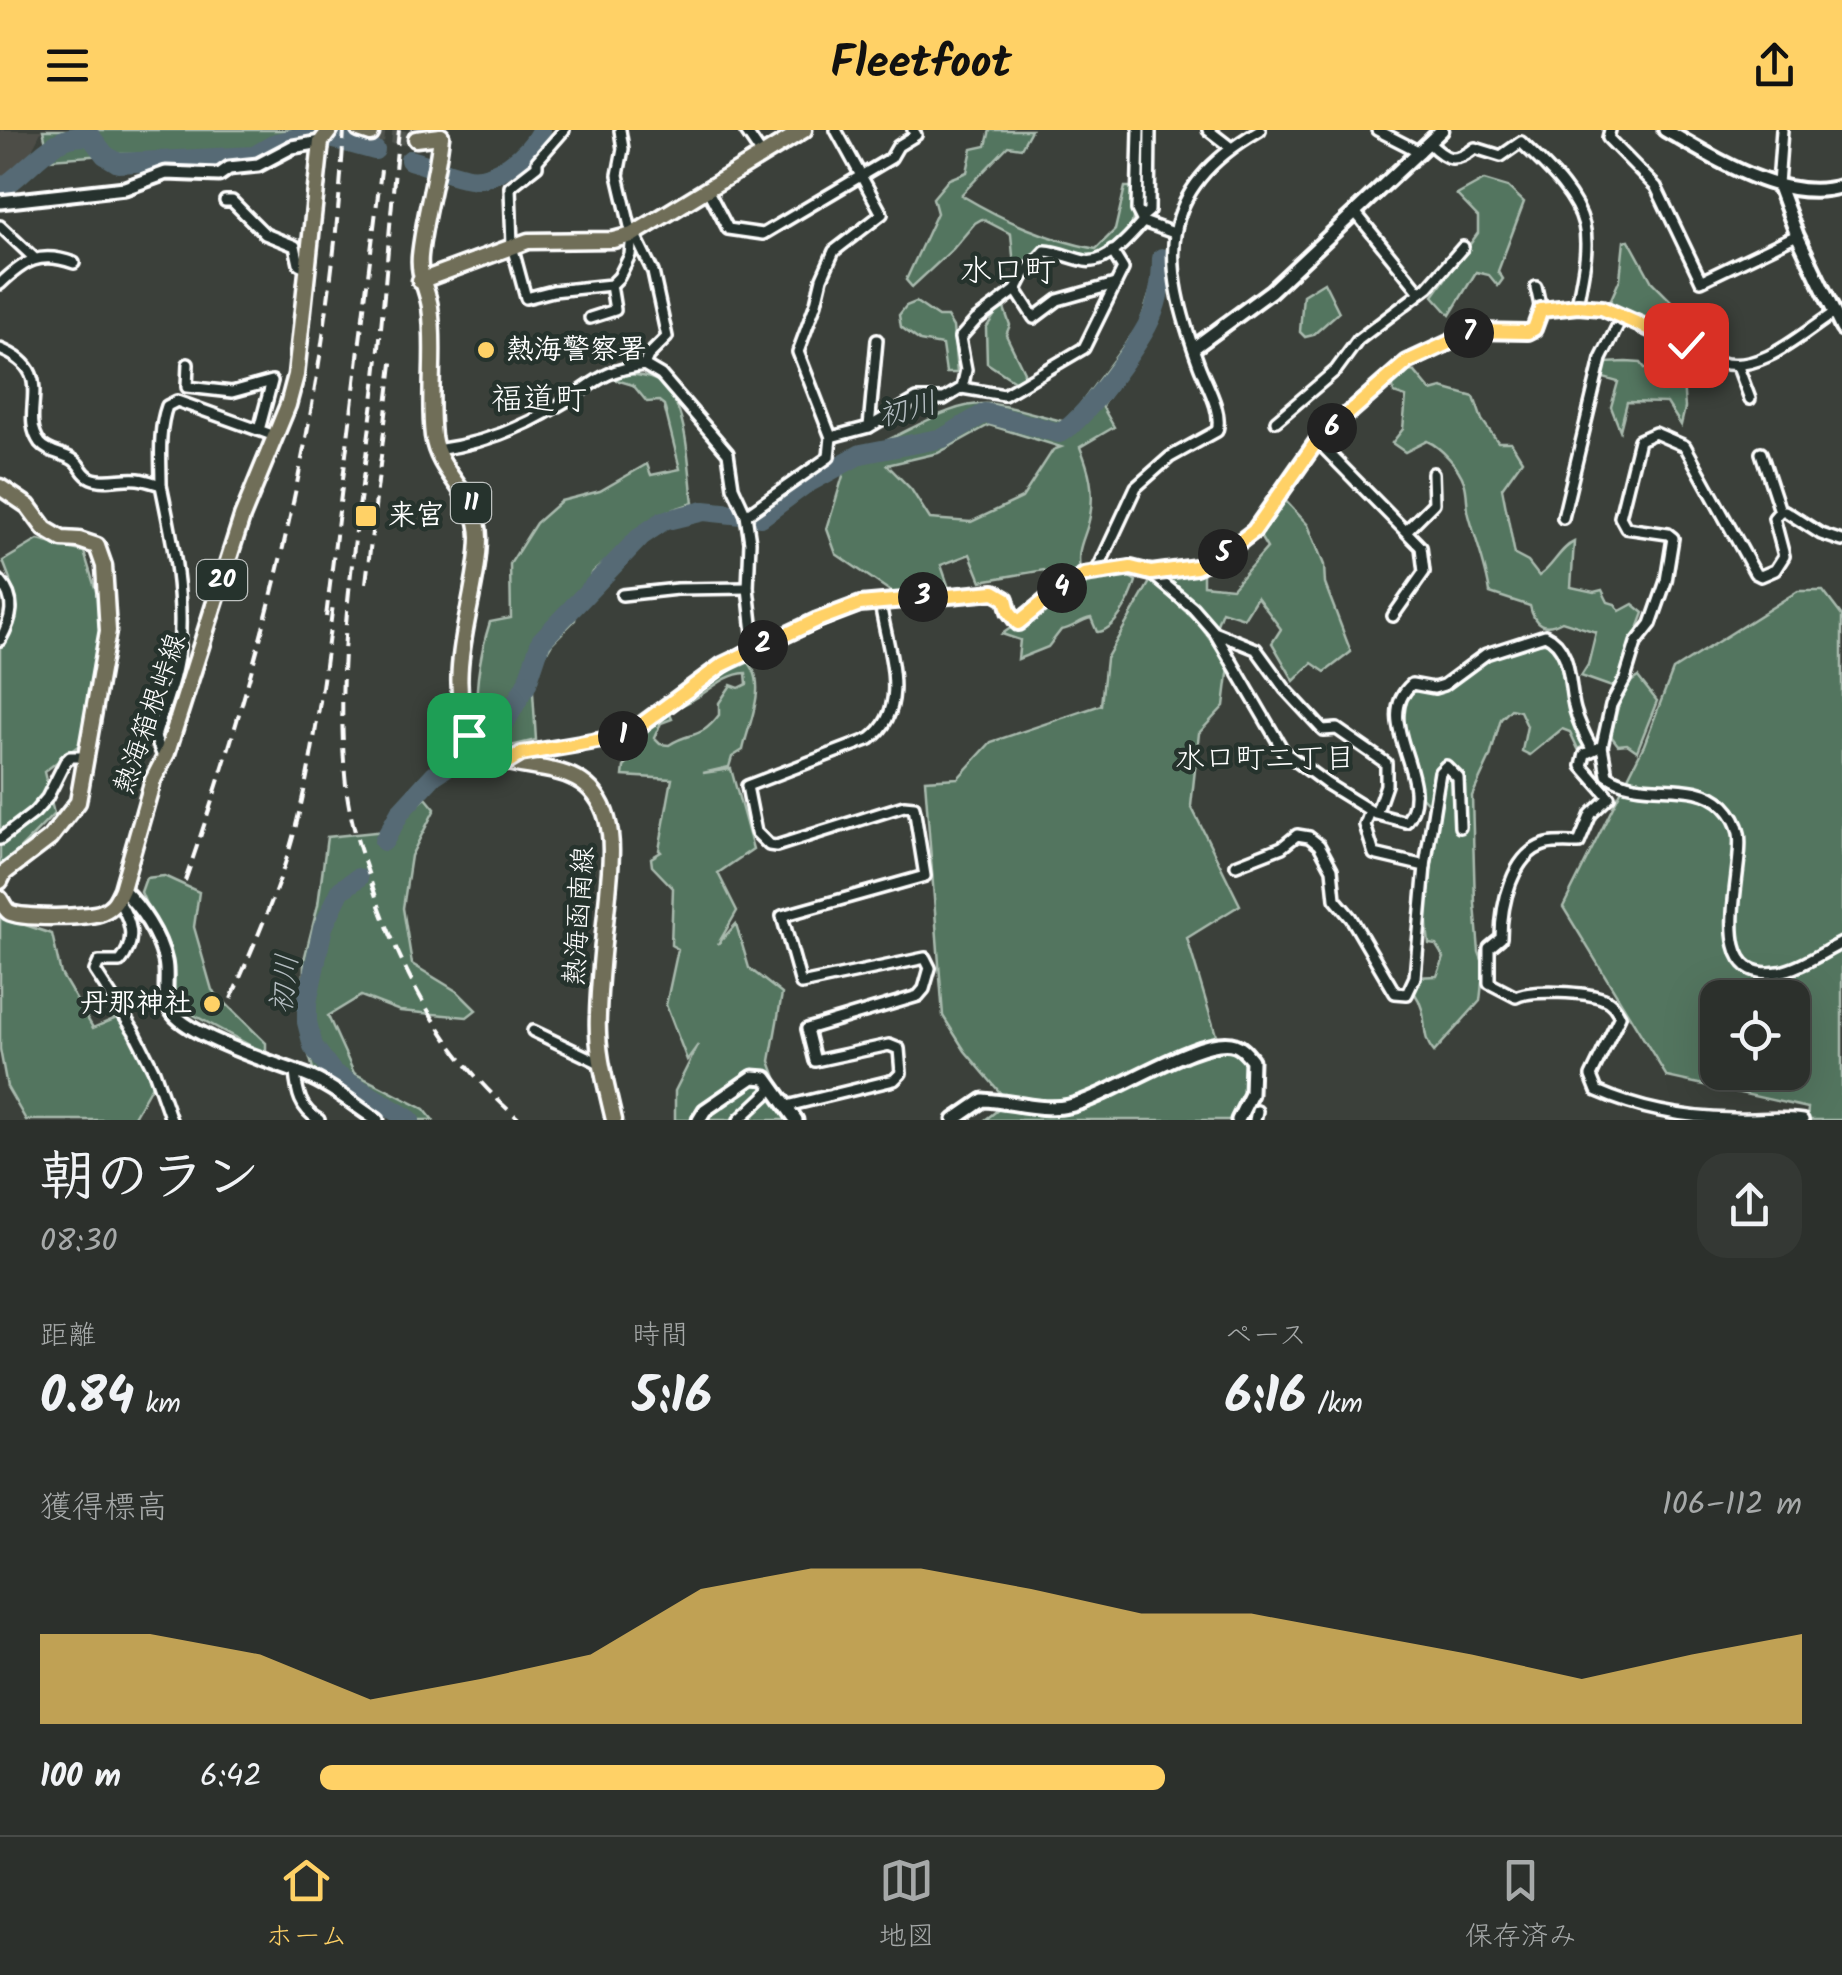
<!DOCTYPE html>
<html lang="ja">
<meta charset="utf-8">
<style>
body{margin:0;font-family:Kalam,"Klee One",sans-serif;background:#343834;color:#f1f3f6;height:100vh;display:flex;flex-direction:column;font-size:38px;white-space:nowrap}
*{box-sizing:border-box;margin:0}
p{font-size:32px;color:#a6a9a9}
.icon{flex:none;width:55px;height:55px;fill:none;stroke:currentColor;stroke-width:2;stroke-linecap:round;stroke-linejoin:round}
.map{position:relative;height:990px;overflow:hidden}
.sheet{display:flex;flex-direction:column;background:#2c302c;flex:1}
.sheet>*{flex:none}
.fabs{position:absolute;left:1700px;top:850px;display:grid;gap:20px}
.fabs a{display:grid;place-items:center;width:110px;height:110px;border-radius:20px;background:#2c302c;box-shadow:0 10px 40px #0002,0 0 0 2px #484b48;font-size:50px}
.pin{position:absolute;display:grid;place-items:center;width:85px;height:85px;color:#fff;margin:-42px;border-radius:20px;box-shadow:0 5px 15px #0006}
.km{position:absolute;width:50px;height:50px;margin:-25px;border-radius:50%;background:#222;color:#fff;font-size:28px;line-height:50px;text-align:center}
.round{display:grid;place-items:center;flex:none;width:105px;height:105px;border-radius:30px;background:#343834}
.headline{display:flex;align-items:center;justify-content:space-between;height:170px;padding:0 40px}
h1{font-size:55px;font-weight:700;line-height:75px}
.stats{display:grid;grid-template-columns:repeat(3,1fr);gap:15px;height:170px;padding:10px 40px}
.stats div{display:grid;align-content:center}
.stats b{font-size:50px;font-weight:700}
.stats small{font-size:28px;font-weight:400}
.stats p{font-size:28px}
.chart{height:280px;padding:20px 40px}
.chart p{display:flex;justify-content:space-between}
.chart svg{width:100%;height:180px;margin-top:10px;fill:#ffd166;opacity:.7}
ul{padding:0 40px;list-style:none;font-size:32px}
li{display:grid;grid-template-columns:160px 120px 1fr;align-items:center;height:75px}
li i{height:25px;border-radius:12px;background:#ffd166}
header{display:flex;justify-content:space-between;align-items:center;height:130px;padding:0 40px;background:#ffd166;color:#111;font-size:45px;font-weight:700}
.menu{display:flex;justify-content:space-around;align-items:center;height:140px;border-top:2px solid #484b48;background:#2c302c;font-size:28px;color:#a6a9a9}
.menu a{display:grid;justify-items:center;gap:5px}
.menu .on{color:#ffd166}
.map>svg:first-child{display:block}
.built{fill:#4d4d47}
.green{fill:#53745e;stroke:#a9baae;stroke-width:2.5;fill-rule:evenodd}
.lines{fill:none;stroke-linecap:round;stroke-linejoin:round}
.river{stroke:#566b74;stroke-width:20}
.primary-tunnel{stroke:#4f534e;stroke-width:14;stroke-dasharray:14 7;stroke-linecap:butt}
.minor-casing{stroke:#fff;stroke-width:16}
.tertiary-casing{stroke:#fff;stroke-width:19}
.primary-casing{stroke:#fff;stroke-width:21}
.minor{stroke:#26332d;stroke-width:9}
.tertiary{stroke:#26332d;stroke-width:11}
.primary{stroke:#706e59;stroke-width:14}
.rail{stroke:#fff;stroke-width:4;stroke-dasharray:15 8;stroke-linecap:butt}
.route-casing{stroke:#fff;stroke-width:20}
.route{stroke:#ffd166;stroke-width:12}
.poi-dot{fill:#ffd166;stroke:#26332d;stroke-width:4}
.labels{text-anchor:middle;dominant-baseline:central;stroke-width:9;stroke-linejoin:round;paint-order:stroke}
.shield{fill:#26332d;stroke:#bec2c0;stroke-width:2.5}
.shield-label{font-size:25px;font-weight:bold;fill:#fff}
.poi-label{font-size:28px;font-weight:bold;fill:#fff;stroke:#26332d;text-anchor:start}
.street-label{font-size:28px;fill:#fff;stroke:#26332d}
.water-label{font-size:30px;font-style:italic;fill:#b3bcc0;stroke:#26332d}
.neighbourhood-label{font-size:30px;fill:#fff;stroke:#26332d}
.quarter-label{font-size:32px;fill:#fff;stroke:#26332d}
</style>
<header><svg class="icon" aria-label="menu" viewBox="0 0 24 24"><path d="M4 6h16M4 12h16M4 18h16"/></svg>Fleetfoot<svg class="icon" aria-label="share" viewBox="0 0 24 24"><path d="M12 15V3M7 8l5-5 5 5M5 13v7h14v-7"/></svg></header>
<div class="map">
<svg width="1842" height="990" viewBox="0 0 1842 990">
<rect width="100%" height="100%" fill="#3b403a"/>
<filter id="ink" filterUnits="userSpaceOnUse"><feTurbulence type="fractalNoise" baseFrequency=".01" numOctaves="2"/><feDisplacementMap in="SourceGraphic" scale="20" xChannelSelector="R" yChannelSelector="G"/><feConvolveMatrix kernelMatrix="1 2 1 2 8 2 1 2 1" color-interpolation-filters="sRGB"/></filter>
<g filter="url(#ink)">
<path class="built" d="M0,0h42l-19,37 -22,11 1,18h-2z"/>
<g class="green">
<path d="M43,0h259l-54,24h-130l-68,5z"/>
<path d="M990,0h41l-10,18 -13,-2 -47,49c44,26 84,44 135,54l19,-19 10,-43h8l3,16 -6,30 -40,27 -43,-9 -21,15 -12,1 -3,-33 -29,-15 -7,4 -22,26 -41,38 -6,-7 31,-67 -4,-15 16,-19 18,-7 5,-23 14,-3z"/>
<path d="M1484,50l24,7 16,15 -26,69 5,8 -5,7 -9,-11 -13,-3 -26,43 -17,-19 45,-63v-16l-21,-22z"/>
<path d="M1629,110l23,42 24,24 -13,26 -55,-26 12,-27 4,-38z"/>
<path d="M1154,150l9,8 -10,40 -51,78 12,21 -34,20c9,22 15,44 10,69 -4,22 -14,30 -10,54l-26,15 -10,-15 -63,11 -11,-27 -29,11 8,23 -56,5 -57,-39 -9,-25 19,-63 7,-13c46,-11 90,-52 138,-49 19,1 55,14 76,18l73,-98zM989,295l72,22 -8,3 -31,48 -51,24 -41,-3 -19,-30 -24,-24 51,-12z"/>
<path d="M1324,152l15,30 -26,23 -8,2 -5,-5 3,-37z"/>
<path d="M916,172l22,15h9l6,10 4,46h-11l-4,-28 -22,-4 -19,-14 -2,-12 7,-9z"/>
<path d="M1004,178l6,17 -4,10 18,37 -1,7 -7,3 -29,-19 -1,-35 11,-17z"/>
<path d="M1626,232l15,1c13,19 23,13 42,18l2,27 -4,17 -14,-22 -40,-1 -7,28 -9,-23 7,-25 -18,-5 5,-14z"/>
<path d="M1406,240l9,2 16,19 11,-3 32,9 8,23 16,22h13l11,18 -20,28 13,67 13,7 11,14c14,-9 21,-28 35,-34l-3,45 23,5 8,-2 6,12 7,2 5,7 13,-7 11,9 -24,64 -8,10 -31,-11 7,-11 8,-33 -34,-11c-18,10 -28,4 -32,-15l-40,-13c-4,-28 -14,-51 -21,-78 -3,-11 -1,-23 -5,-33 -5,-15 -23,-35 -37,-41l-22,11 -13,-9 11,-14 3,-32 -12,-4 -2,-11z"/>
<path d="M624,244c13,1 28,2 38,10 26,20 27,88 31,119l-31,10 -69,59 -15,28 -3,20 -23,23 -7,12 -14,5 5,80 -34,8c-5,-5 -14,-10 -18,-16 -16,-24 -2,-85 6,-110l21,-4 -1,-54 26,-41 25,-22 39,-10 47,-27 4,11 29,-6 -16,-64 -5,-4 -12,1 -14,-17 -20,-6z"/>
<path d="M1282,367l26,28 16,40 1,19 26,68 -26,20 -13,-9 -18,18 -22,-38 9,-14 -24,-32 -13,21 -22,-7 -8,21 -58,-54 47,-7v14l29,3 35,-40 -9,-15z"/>
<path d="M38,410l46,12 18,59 -4,50 -15,81 -39,30 10,42 -51,52 -1,36 17,21 33,11 9,40 32,54 33,-14 26,71 -20,35h-106l-19,-33 -7,-38v-403l10,-15v-52l-7,-18z"/>
<path d="M1124,443l12,8c-5,18 -21,50 -39,51l-6,-14c-12,2 -18,11 -30,12l-13,17 -30,12 2,-19 -18,-6 74,-52z"/>
<path d="M1151,450l47,43 31,43 -5,40 -25,27 -8,73 49,99 -53,33 29,97 29,23 4,21 -16,41h-248l23,-18 -43,-51 -22,-35 -18,-236 33,-2 33,-36 110,-37 5,-46z"/>
<path d="M1798,461h25l19,25v504h-35l1,-12 -141,-31 -104,-170 81,-162 29,-75zM1718,868h74v74h-74z"/>
<path d="M1546,513l13,10 9,53 18,38 -8,5 -8,-17 -8,-3 -32,26 -8,-4 5,-25 -7,-15 -9,-2 -10,10 -11,38 -18,39 3,108 4,48 5,13 -4,36 -46,51c-16,-19 -3,-35 -20,-60l1,-15 22,-1 7,-18 -8,-13 -7,-1c-6,-45 -2,-90 4,-135l-12,-13 -18,-70 4,-28 8,-7c32,1 32,-6 56,-23 22,-15 49,-23 75,-25z"/>
<path d="M744,528c27,22 5,63 -1,92l-11,7 -3,10 -26,6 28,-4 22,80 -35,24 19,38 -19,33 18,-20 13,44 33,26 -12,67 21,59h-116v-29l23,-46 -11,15 -21,-55 12,-56 -7,-4 2,-57 -21,-22 -1,-8 10,-6 -2,-2 13,-71 -49,-3 1,-9 12,-12 4,-14 14,-23 14,-9 4,10 -11,4 -7,15 6,6 9,1c23,-15 30,-4 50,-30v-12l12,-18 8,3 8,-4 -1,-11c-25,1 -41,24 -64,32l1,-12z"/>
<path d="M1638,547l19,24 -20,50 -10,-7 -9,1 -7,-9 12,-49z"/>
<path d="M426,668l9,11 -24,47 -8,52 9,56 46,28 18,18 -9,7 -67,-6 -39,-15 -33,20 26,57 70,36 9,11h-37l-82,-48 -11,-37 1,-75 14,-55 9,-68 58,-6z"/>
<path d="M164,746l35,16 -5,35 18,63 54,53v11l-87,-47 -6,-13 -4,-35 -28,-67 5,-14z"/>
</g>
<g class="lines">
<g class="river">
<path d="M331,8l44,12"/>
<path d="M410,30c18,5 36,13 54,17 28,8 67,-23 77,-47"/>
<path d="M0,59c30,-17 52,-59 91,-52l14,18 13,8 136,-7 22,-13 40,-9"/>
<path d="M526,556l15,-45 100,-105 22,-15 41,-10 57,6 43,-32 57,-31 82,-16 42,-25 74,20c20,-5 76,-85 88,-107 11,-21 15,-45 15,-68"/>
<path d="M384,711l17,-30 33,-36 65,-42 28,-50"/>
<path d="M358,748l-17,12 -18,37 -16,76v19l6,24 20,27 77,47"/>
</g>
<path class="primary-tunnel" d="M371,4l45,5"/>
<defs>
<g id="minor">
<path d="M564,0l-27,31v5l-27,21 2,59 14,52 27,-7 58,-6 8,-8 11,-22 2,-20 -14,-60 5,-26 -3,-19"/>
<path d="M745,0l17,25"/>
<path d="M1139,0l-2,80 6,12 31,11"/>
<path d="M1208,0l22,17"/>
<path d="M1377,0l43,22"/>
<path d="M1610,0l-2,8 48,49 45,94 96,-46"/>
<path d="M1429,13c17,17 26,21 46,5l26,8 20,-14c23,23 55,50 63,83 6,25 -3,55 -7,81"/>
<path d="M1778,54l4,-54"/>
<path d="M707,59l21,40 35,5 128,-76 7,-12 18,-11 -3,-5"/>
<path d="M225,71h7l33,33 30,12 4,18 10,5"/>
<path d="M1355,82l64,79"/>
<path d="M1143,86l6,-5 1,-81"/>
<path d="M0,96l34,32"/>
<path d="M634,103l19,39 14,65 -19,19 -4,9"/>
<path d="M0,154c25,-24 40,-33 74,-21"/>
<path d="M1536,157l5,23"/>
<path d="M1016,160l18,28 24,-18 57,-16"/>
<path d="M590,188l25,-8 -4,-25"/>
<path d="M0,219c60,24 17,62 40,94 9,11 25,10 35,18 7,6 7,13 16,17 14,6 32,-1 47,1 8,1 16,4 23,6 11,54 23,106 18,162 -2,31 -16,60 -24,90l9,22"/>
<path d="M188,234l-1,23 45,5 40,-11 -13,49"/>
<path d="M1738,237l12,32"/>
<path d="M962,258l42,7 80,-47 39,-79 -11,-18"/>
<path d="M1276,291l60,-51 22,-30 70,-53 35,-40"/>
<path d="M869,297l8,-87"/>
<path d="M831,307l38,-10 48,-28h27l18,-11 4,-18 -6,-32 16,-18 40,-30 8,-16 21,-23c14,1 26,7 40,10 21,4 45,-24 58,-39"/>
<path d="M1317,311l104,106 3,25 -31,44"/>
<path d="M436,320c46,-6 85,-21 125,-46 35,-21 39,-33 83,-39l17,10 67,78 5,34 13,28 4,27 -2,46 7,62"/>
<path d="M1761,323l19,58h5l36,23 21,7"/>
<path d="M161,355c0,-26 -3,-54 6,-79l10,-5 98,35"/>
<path d="M1780,381l-6,7 10,38 -9,14 -14,6 -6,-3 -70,-127 -30,-13 -16,7 -19,77 6,11 42,6 5,4 -7,43 -15,43 -15,19 -11,36 -14,26 -9,41 -17,8 -3,12 27,31 -18,17 -12,29c-10,0 -22,-1 -32,1 -36,9 -46,63 -46,94l-12,10v35l27,14c15,-8 71,-5 88,2 8,3 12,10 16,17l-29,60 6,15c43,19 88,27 136,28 23,1 46,-3 70,1"/>
<path d="M746,385l83,-58 2,-20 -33,-85 18,-49 6,-25 12,-27 48,-37 -46,-84"/>
<path d="M1563,388l38,-159 21,-42"/>
<path d="M1407,400l27,-27 -1,-30"/>
<path d="M1096,443l40,-86 34,-30 47,-26c6,-20 -11,-47 -18,-66 -38,-104 -45,-174 61,-235"/>
<path d="M1151,443l42,35 21,24 42,17 29,40 38,41 14,-1 49,34v22l-10,29 30,8c33,-41 -37,-101 6,-138l22,4 10,-3 42,-31 59,-19c28,13 23,50 30,75 4,14 10,26 17,39"/>
<path d="M0,451c17,19 12,38 0,59"/>
<path d="M622,465l55,-6 71,-1"/>
<path d="M1216,505l68,117 43,32 47,29"/>
<path d="M1602,616l5,29c35,25 86,1 117,31 7,7 13,17 15,27 7,36 -37,151 40,139 20,-3 44,-20 63,-29"/>
<path d="M506,633l15,-9 105,-18 117,-83 118,-49 133,-12 12,7 3,12 10,12 36,-30 29,-18 47,-7 20,5 45,-6 29,-14 30,-22 62,-90 90,-79 67,-31 54,1 6,-3 7,-19 36,-4 25,2 119,55c41,10 80,-29 113,-50"/>
<path d="M0,709l34,-26 13,-15 18,-36 5,-5h16"/>
<path d="M1236,735l46,-18 15,-12 12,2 10,8 13,24 3,30 16,19 44,75 12,1 8,-17 10,-111 -51,-12 -9,-29 5,-14"/>
<path d="M1425,736l15,-94 6,-6 12,12 2,49"/>
<path d="M117,769c14,21 21,41 3,63h-21l-4,9 39,60 20,40 17,49"/>
<path d="M533,901l69,33"/>
<path d="M295,942c2,21 5,37 24,48"/>
<path d="M787,976l107,-26 7,-7 -2,-24 -10,-4 -74,16 -8,-32 111,-33 6,-7 6,-21 -5,-10 -124,26 -19,-68 143,-40 -11,-69 -10,-1 -128,40 -7,-1 -13,-13 -9,-46 123,-47c43,-32 16,-92 10,-137"/>
<path d="M739,990l34,-32"/>
<path d="M1255,990l2,-9"/>
</g>
<g id="tertiary">
<path d="M1665,0c48,27 120,75 177,56"/>
<path d="M1778,54l19,51 45,94"/>
<path d="M0,72l125,-14 41,-15 53,2 10,-7 29,-3 34,-18 29,-5"/>
<path d="M1195,217l76,-56 171,-161"/>
<path d="M122,759c19,19 37,45 43,72 4,18 -4,36 8,52 18,24 103,51 132,62 26,10 49,30 72,45"/>
<path d="M699,990l6,-10 48,-33 13,1 30,42"/>
<path d="M954,990l29,-20c27,1 59,12 86,6 41,-9 133,-73 166,-61 7,2 12,9 17,15l-1,34 -13,26"/>
</g>
<g id="primary">
<path d="M359,0l12,4"/>
<path d="M441,6c-4,41 -17,79 -21,120 -2,20 7,32 10,51 6,42 -2,87 3,129 6,41 46,59 46,102 -1,63 -36,133 -10,195 23,56 116,8 138,86 7,24 3,50 1,75 -4,40 -9,81 -10,121 -2,36 8,70 16,105"/>
<path d="M416,9l25,-3"/>
<path d="M420,151l108,-40 85,-1 19,-5 172,-105"/>
<path d="M0,357l28,19 17,23 17,10 17,1 18,6 7,20 4,65 -30,171 -28,36 -46,35 -4,8"/>
<path d="M0,769c3,5 5,10 9,13 11,7 81,6 93,0 12,-5 15,-12 20,-23l31,-109 14,-27 75,-236 46,-112 8,-30 25,-233 9,-12"/>
</g>
</defs>
<use href="#minor" class="minor-casing"/>
<use href="#tertiary" class="tertiary-casing"/>
<use href="#primary" class="primary-casing"/>
<use href="#minor" class="minor"/>
<use href="#tertiary" class="tertiary"/>
<use href="#primary" class="primary"/>
<g class="rail">
<path d="M399,0c-10,93 -15,186 -27,279 -15,124 -39,250 -26,376 3,30 12,59 22,88 30,94 75,182 152,247"/>
<path d="M366,453l27,-228"/>
<path d="M326,487l55,-447"/>
<path d="M185,751c86,-246 144,-490 159,-751"/>
<path d="M231,869c23,-55 48,-109 63,-166 20,-75 29,-152 39,-229"/>
</g>
</g>
</g>
<g class="lines" filter="url(#ink)">
<defs>
<path id="route" d="M469,605l15,19 22,9 15,-9 105,-18 96,-71 95,-45 43,-16 134,-12 12,7 3,12 9,12 37,-30 29,-18 47,-7 20,5 45,-6 29,-14 29,-22 63,-90 90,-79 67,-31 54,1 6,-3 7,-19 37,-4 24,2 84,37"/>
</defs>
<use href="#route" class="route-casing"/>
<use href="#route" class="route"/>
</g>
<g class="poi-dot">
<circle cx="486" cy="220" r="10"/>
<rect x="354" y="374" width="24" height="24" rx="5"/>
<circle cx="212" cy="874" r="10"/>
</g>
<g class="labels">
<g class="shield">
<rect x="451" y="353" width="40" height="40" rx="8"/>
<rect x="197" y="430" width="50" height="40" rx="8"/>
</g>
<g class="shield-label">
<text x="471" y="373">11</text>
<text x="222" y="450">20</text>
</g>
<g class="poi-label">
<text x="506" y="220">熱海警察署</text>
<text x="388" y="386">来宮</text>
<text x="192" y="874" text-anchor="end">丹那神社</text>
</g>
<g class="street-label">
<text transform="translate(151 584) rotate(-71)">熱海箱根峠線</text>
<text transform="translate(580 786) rotate(-86)">熱海函南線</text>
</g>
<g class="water-label">
<text transform="translate(908 281) rotate(-15)">初川</text>
<text transform="translate(286 854) rotate(-84)">初川</text>
</g>
<g class="neighbourhood-label">
<text x="1265" y="630">水口町二丁目</text>
</g>
<g class="quarter-label">
<text x="1008" y="142">水口町</text>
<text x="539" y="270">福道町</text>
</g>
</g>
</svg>
<div class="fabs">
<a><svg class="icon" aria-label="locate" viewBox="0 0 24 24"><circle cx="12" cy="12" r="6"/><path d="M12 2v4M12 18v4M2 12h4M18 12h4"/></svg></a>
</div>
<div class="pin" style="left:469px;top:605px;background:#1e9e55"><svg class="icon" aria-label="arrive" viewBox="0 0 24 24"><path d="M6 21V4h12l-3 4 3 4H6"/></svg></div>
<div class="pin" style="left:1686px;top:215px;background:#d93025"><svg class="icon" aria-label="check" viewBox="0 0 24 24"><path d="M5 12l5 5 9-10"/></svg></div>
<b class="km" style="left:623px;top:606px">1</b>
<b class="km" style="left:763px;top:515px">2</b>
<b class="km" style="left:923px;top:467px">3</b>
<b class="km" style="left:1062px;top:458px">4</b>
<b class="km" style="left:1223px;top:424px">5</b>
<b class="km" style="left:1332px;top:298px">6</b>
<b class="km" style="left:1469px;top:203px">7</b>
</div>
<section class="sheet">
<div class="headline"><div><h1>朝のラン</h1><p>08:30</p></div><a class="round"><svg class="icon" aria-label="share" viewBox="0 0 24 24"><path d="M12 15V3M7 8l5-5 5 5M5 13v7h14v-7"/></svg></a></div>
<div class="stats">
<div><p>距離</p><b>0.84<small> km</small></b></div>
<div><p>時間</p><b>5:16</b></div>
<div><p>ペース</p><b>6:16<small> /km</small></b></div>
</div>
<div class="chart"><p><span>獲得標高</span>106–112 m</p>
<svg viewBox="0 0 160 44" preserveAspectRatio="none"><path d="M0 44V22L10 22L20 27L30 38L40 33L50 27L60 11L70 6L80 6L90 11L100 17L110 17L120 22L130 27L140 33L150 27L160 22V44z"/></svg>
</div>
<ul>
<li><b>100 m</b>6:42<i style="width:57%"></i></li>
</ul>
</section>
<nav class="menu">
<a class="on"><svg class="icon" aria-label="home" viewBox="0 0 24 24"><path d="M3 11l9-7 9 7M6 9v11h12V9"/></svg>ホーム</a>
<a><svg class="icon" aria-label="map" viewBox="0 0 24 24"><path d="M3 6l6-2 6 2 6-2v14l-6 2-6-2-6 2zM9 4v14M15 6v14"/></svg>地図</a>
<a><svg class="icon" aria-label="saved" viewBox="0 0 24 24"><path d="M7 4h10v16l-5-4-5 4z"/></svg>保存済み</a>
</nav>
